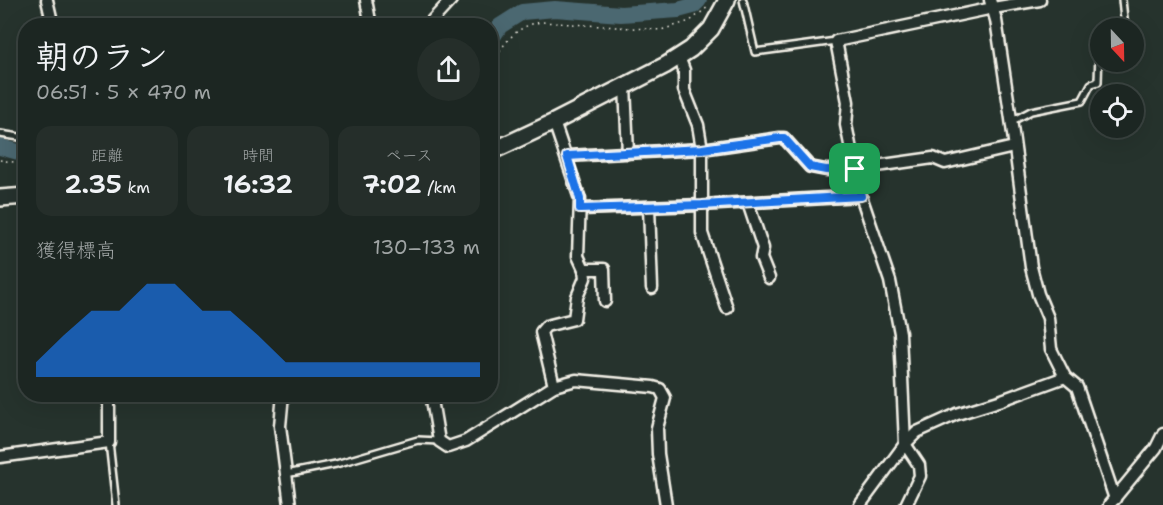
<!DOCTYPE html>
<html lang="ja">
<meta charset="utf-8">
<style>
body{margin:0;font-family:"Shantell Sans","Klee One",sans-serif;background:#252e2a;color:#f1f3f6;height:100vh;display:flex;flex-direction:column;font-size:22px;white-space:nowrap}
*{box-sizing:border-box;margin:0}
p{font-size:20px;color:#a0a5a5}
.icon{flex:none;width:33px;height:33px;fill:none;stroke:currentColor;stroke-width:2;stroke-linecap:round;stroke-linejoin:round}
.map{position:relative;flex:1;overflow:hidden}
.drawer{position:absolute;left:18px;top:18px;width:480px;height:384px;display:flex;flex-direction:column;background:#1c2622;border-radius:24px;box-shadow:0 6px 24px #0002,0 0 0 2px #3a4340}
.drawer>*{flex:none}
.needle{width:39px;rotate:158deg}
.controls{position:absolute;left:1090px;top:18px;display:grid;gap:12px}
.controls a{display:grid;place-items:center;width:54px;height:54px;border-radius:50%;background:#1c2622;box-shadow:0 6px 24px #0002,0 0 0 2px #3a4340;font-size:30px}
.pin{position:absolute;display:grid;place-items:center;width:51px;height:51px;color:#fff;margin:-26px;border-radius:12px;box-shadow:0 3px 9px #0006}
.round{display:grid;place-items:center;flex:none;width:63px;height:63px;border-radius:32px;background:#252e2a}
.overview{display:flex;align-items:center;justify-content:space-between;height:102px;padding:0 18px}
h1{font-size:33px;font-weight:600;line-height:45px}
.metrics{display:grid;grid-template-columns:repeat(3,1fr);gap:9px;height:102px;padding:6px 18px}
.metrics div{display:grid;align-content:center;border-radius:15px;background:#252e2a;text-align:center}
.metrics b{font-size:26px;font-weight:600}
.metrics small{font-size:16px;font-weight:400}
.metrics p{font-size:16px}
.chart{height:168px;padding:12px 18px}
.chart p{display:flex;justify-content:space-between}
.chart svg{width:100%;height:108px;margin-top:6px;fill:#1a73e8;opacity:.7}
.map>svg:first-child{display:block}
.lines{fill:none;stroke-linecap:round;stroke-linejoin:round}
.river{stroke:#4b6771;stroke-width:16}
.lane-casing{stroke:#f4f1e8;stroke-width:10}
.street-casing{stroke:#f4f1e8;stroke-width:15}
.secondary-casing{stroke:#f4f1e8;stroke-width:20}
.path{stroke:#f4f1e8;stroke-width:1.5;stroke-dasharray:1.5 4.5;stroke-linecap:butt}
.lane{stroke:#26332d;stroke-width:5}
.street{stroke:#26332d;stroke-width:10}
.secondary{stroke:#26332d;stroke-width:15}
.route-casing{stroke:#fff;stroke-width:12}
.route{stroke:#1a73e8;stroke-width:8}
</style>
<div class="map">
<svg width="1163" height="505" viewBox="0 0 1163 505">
<rect width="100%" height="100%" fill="#26332d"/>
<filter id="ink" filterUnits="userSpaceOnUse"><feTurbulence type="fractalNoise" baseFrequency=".0167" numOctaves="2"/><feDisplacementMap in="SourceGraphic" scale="12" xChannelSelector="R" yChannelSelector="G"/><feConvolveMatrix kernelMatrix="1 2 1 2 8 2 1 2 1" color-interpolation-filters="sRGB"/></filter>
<g filter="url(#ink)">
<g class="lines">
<g class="river">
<path d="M490,41l10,-15 22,-14 33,-3 66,5 57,-4 15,-4 6,-6"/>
<path d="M0,147l26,7"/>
</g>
<defs>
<g id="lane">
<path d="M743,0l12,52 81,-11"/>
<path d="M1122,0l3,28"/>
<path d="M1011,119h5l15,-8 51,-10 9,-17 7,-2 1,-30h2"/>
<path d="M0,134l26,4"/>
<path d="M109,442l7,63"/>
<path d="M286,474l50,-10 82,-24 21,1"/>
</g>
<g id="street">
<path d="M47,0l6,26"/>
<path d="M366,0l5,26"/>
<path d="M990,0l6,20 15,99 20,148 7,27 10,24 3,31 14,28 12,10 38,112"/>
<path d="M427,26l24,-26"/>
<path d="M679,57l5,13v20l14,35 4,24v84l25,75"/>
<path d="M625,86l3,67"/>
<path d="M554,122l26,77 -2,57 6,13h20l1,32"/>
<path d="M567,156l135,-7 78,-11h4l26,29 16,3 29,-1 78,-11 12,5 69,-16"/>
<path d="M748,203l15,45 -2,10 8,20"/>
<path d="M649,207l3,81"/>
<path d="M581,209l121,-4 159,-9"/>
<path d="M554,386l-13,-54 5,-6 28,-7 3,-22 8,-19 -1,-9"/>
<path d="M283,394l-3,32 10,79"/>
<path d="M431,394l8,47 9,6 18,-6 88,-55 22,-6 77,7 7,2 5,9 -8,30 1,26 8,51"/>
<path d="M0,457l109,-15v-48"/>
<path d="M860,505l45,-61 12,-12 40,-18 42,-13 66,-24"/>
<path d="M906,505l14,-29 -1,-11 -14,-21 -5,-111 -10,-52 -29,-85 -6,-27 -9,-44 2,-23 -12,-61 157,-33 47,-8"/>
<path d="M1109,505l47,-57 7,-14"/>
</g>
<g id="secondary">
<path d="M490,152l64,-30 112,-57 25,-16 20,-20 16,-29"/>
<path d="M0,198l26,-2"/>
</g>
</defs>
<use href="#lane" class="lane-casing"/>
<use href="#street" class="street-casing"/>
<use href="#secondary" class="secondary-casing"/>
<g class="path">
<path d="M490,66c14,-22 25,-41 52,-44l119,8 29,-9 18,-14"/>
<path d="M0,160l26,4"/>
</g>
<use href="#lane" class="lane"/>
<use href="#street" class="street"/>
<use href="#secondary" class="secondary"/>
</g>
</g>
<g class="lines" filter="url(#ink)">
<defs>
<path id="route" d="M780,138h4l26,29 16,3 29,-1 6,27 -159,9 -122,4v-10l-13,-43 135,-7z"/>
</defs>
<use href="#route" class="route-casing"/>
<use href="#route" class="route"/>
</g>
</svg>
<div class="controls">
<a><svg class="needle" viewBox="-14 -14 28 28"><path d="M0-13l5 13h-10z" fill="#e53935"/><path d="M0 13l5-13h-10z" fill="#a0a5a5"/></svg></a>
<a><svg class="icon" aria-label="locate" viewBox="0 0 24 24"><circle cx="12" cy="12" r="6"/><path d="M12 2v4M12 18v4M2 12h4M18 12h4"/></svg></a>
</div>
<div class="pin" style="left:855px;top:169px;background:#1e9e55"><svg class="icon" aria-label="arrive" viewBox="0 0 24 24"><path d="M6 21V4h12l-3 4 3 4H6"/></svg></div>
<section class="drawer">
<div class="overview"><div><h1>朝のラン</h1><p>06:51 · 5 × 470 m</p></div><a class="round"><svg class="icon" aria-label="share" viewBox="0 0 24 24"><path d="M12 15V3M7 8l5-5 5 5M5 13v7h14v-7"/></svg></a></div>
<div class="metrics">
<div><p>距離</p><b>2.35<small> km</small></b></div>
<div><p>時間</p><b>16:32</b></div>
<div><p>ペース</p><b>7:02<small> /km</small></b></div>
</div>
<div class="chart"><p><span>獲得標高</span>130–133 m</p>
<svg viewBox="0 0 160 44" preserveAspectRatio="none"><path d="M0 44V38L10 27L20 17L30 17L40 6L50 6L60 17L70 17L80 27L90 38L100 38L110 38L120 38L130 38L140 38L150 38L160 38V44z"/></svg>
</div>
</section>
</div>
